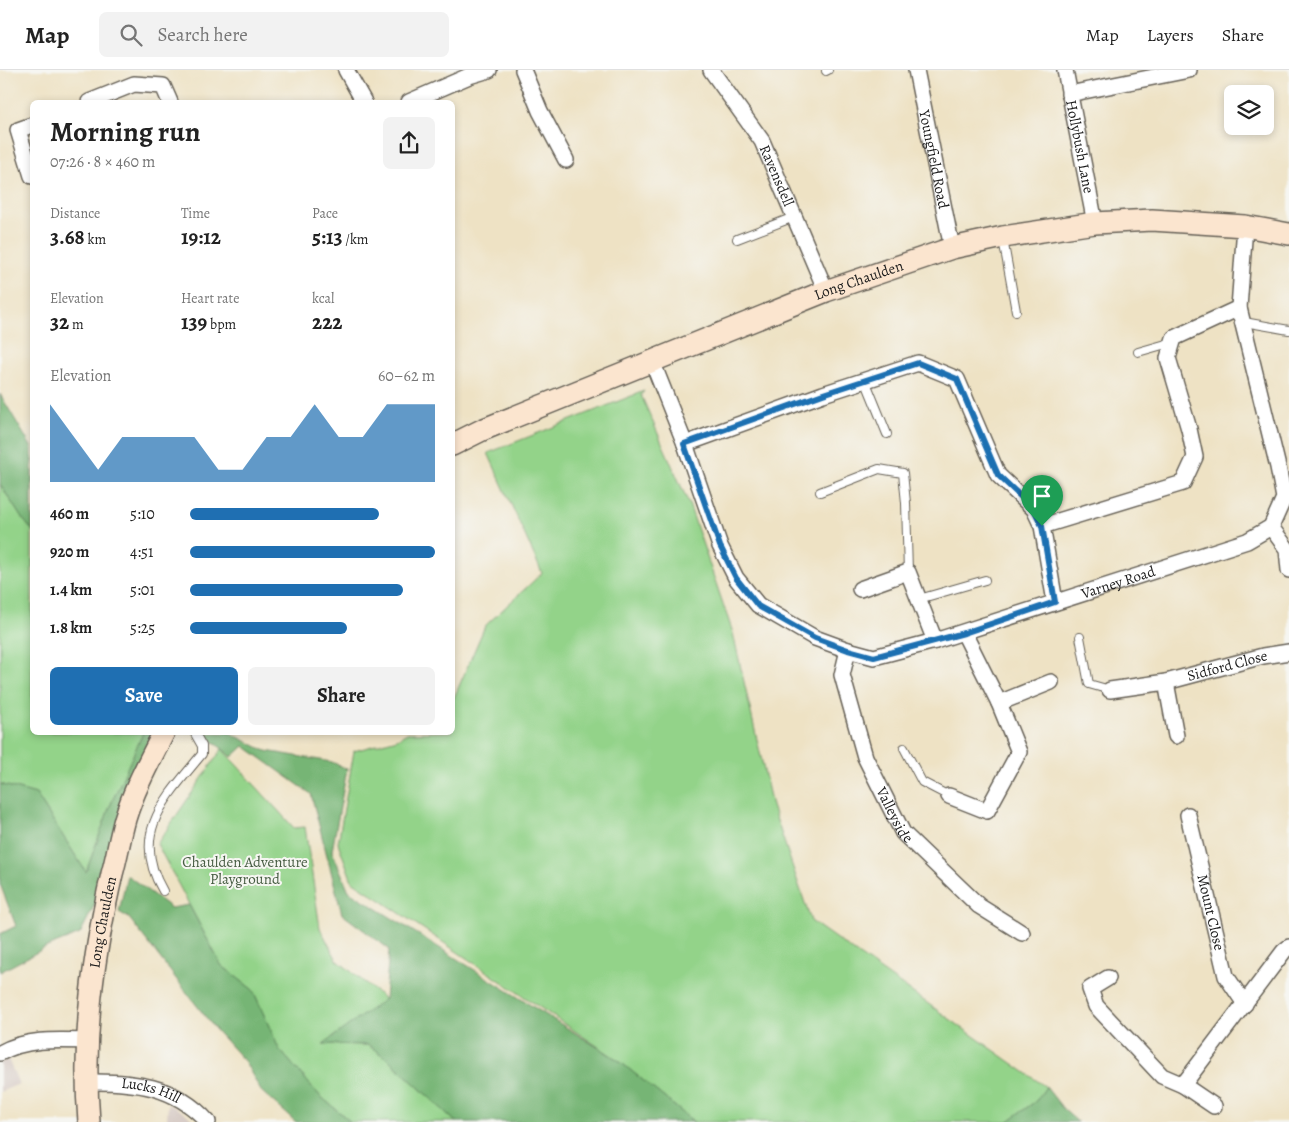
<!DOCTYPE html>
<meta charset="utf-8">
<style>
body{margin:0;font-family:Alegreya,serif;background:#f2f2f2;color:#222;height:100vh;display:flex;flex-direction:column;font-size:19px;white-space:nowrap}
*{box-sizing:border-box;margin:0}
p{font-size:16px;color:#767676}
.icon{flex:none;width:28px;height:28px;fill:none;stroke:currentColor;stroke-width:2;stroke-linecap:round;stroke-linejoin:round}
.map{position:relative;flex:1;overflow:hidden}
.sheet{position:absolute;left:30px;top:30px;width:425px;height:635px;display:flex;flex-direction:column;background:#fff;border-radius:8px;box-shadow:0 2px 8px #0003}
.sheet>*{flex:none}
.controls{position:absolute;left:1224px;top:15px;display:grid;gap:10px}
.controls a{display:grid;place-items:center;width:50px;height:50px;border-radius:8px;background:#fff;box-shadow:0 2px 8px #0003;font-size:25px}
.pin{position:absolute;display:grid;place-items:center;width:42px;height:42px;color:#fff;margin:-51px -21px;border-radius:50% 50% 50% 0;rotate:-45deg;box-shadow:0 0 5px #0007}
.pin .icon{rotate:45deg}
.round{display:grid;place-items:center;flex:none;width:52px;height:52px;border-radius:8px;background:#f2f2f2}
.headline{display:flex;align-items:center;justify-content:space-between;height:85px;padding:0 20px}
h1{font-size:28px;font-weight:700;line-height:38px}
.figures{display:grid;grid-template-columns:repeat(3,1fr);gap:8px;height:85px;padding:5px 20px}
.figures div{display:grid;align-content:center}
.figures b{font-size:21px;font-weight:700}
.figures small{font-size:14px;font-weight:400}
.figures p{font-size:14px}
.chart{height:140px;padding:10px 20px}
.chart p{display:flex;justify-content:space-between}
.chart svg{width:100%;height:90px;margin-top:5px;fill:#1f6fb2;opacity:.7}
.primary-button{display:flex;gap:10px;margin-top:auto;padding:10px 20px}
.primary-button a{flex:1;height:58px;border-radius:8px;background:#1f6fb2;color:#fff;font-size:20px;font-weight:700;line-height:58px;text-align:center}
.primary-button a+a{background:#f2f2f2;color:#222}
ul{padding:0 20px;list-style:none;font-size:16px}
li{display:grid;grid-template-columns:80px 60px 1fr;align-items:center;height:38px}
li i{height:12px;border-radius:6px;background:#1f6fb2}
header{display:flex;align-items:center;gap:30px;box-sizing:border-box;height:70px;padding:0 25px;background:#fff;border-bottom:1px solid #e0e0e0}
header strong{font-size:24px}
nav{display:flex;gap:28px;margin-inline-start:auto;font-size:18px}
.search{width:350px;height:45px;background:#f2f2f2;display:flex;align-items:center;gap:12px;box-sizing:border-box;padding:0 18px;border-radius:8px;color:#767676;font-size:19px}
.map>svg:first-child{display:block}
.industrial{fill:#cfc0ba}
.green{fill:#93d389;stroke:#587852}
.forest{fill:#76b575;stroke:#496848}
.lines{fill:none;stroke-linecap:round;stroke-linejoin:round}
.lane-casing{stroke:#666157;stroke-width:10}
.street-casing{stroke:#666157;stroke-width:18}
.secondary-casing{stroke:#666157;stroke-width:24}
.lane{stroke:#fff;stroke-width:8}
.street{stroke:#fff;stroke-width:15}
.secondary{stroke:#fbe5cf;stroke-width:21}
.route-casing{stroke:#fff;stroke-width:10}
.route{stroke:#1f6fb2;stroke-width:6}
.labels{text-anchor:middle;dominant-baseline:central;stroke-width:4;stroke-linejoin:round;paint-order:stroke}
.street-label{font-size:15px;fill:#1c1c1c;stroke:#f6f6f2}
.park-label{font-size:15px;fill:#465c42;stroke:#f6f6f2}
</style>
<header>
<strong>Map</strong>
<div class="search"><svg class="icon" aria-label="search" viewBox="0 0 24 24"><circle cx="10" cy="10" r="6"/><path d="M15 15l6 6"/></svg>Search here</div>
<nav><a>Map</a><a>Layers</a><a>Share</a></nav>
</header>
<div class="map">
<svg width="1289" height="1052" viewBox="0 0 1289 1052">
<rect width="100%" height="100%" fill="#f6f6f2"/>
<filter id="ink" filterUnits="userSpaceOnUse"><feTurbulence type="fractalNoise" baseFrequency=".02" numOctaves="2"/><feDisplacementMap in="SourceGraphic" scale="10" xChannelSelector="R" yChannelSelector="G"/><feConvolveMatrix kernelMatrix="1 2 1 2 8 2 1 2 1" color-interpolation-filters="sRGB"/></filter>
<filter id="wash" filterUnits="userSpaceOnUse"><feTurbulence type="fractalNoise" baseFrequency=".0096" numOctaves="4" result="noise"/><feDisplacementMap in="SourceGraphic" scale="20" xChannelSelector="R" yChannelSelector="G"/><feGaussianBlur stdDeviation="1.12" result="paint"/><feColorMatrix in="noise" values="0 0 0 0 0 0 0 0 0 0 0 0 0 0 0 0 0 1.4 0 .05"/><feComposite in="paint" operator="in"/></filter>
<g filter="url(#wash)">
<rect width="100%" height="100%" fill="#eee2c4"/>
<g class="industrial">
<path d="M8,989l11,25 -19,8v-29z"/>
<path d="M168,1034l17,9 10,9h-26l-2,-3z"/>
</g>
<g class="green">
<path d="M644,321l-3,4 48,109 44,129 39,173 39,115 235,166 -10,14 -29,21h-313l-76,-62 -266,-179 -14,-38 16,-92 43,-12 10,-6 45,-1 1,-32 32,-74 57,-53 -54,-120z"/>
<path d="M0,414l21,33 11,13v202l111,1 -33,73 -24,66 -50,-78 -36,-10z"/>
<path d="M222,679l72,79 11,-1 15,101 17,32 48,39 -61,45 44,1 20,14 68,63h-105l-31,-26 -41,-47 -26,-59 -32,-25 -64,-121z"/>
</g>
<g class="forest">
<path d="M0,324l32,54v82l-11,-13 -21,-33z"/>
<path d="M143,663h13l-60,169 -16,32 -33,13 -47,25v-38l16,-8 -16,-42v-100l36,10 50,78 24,-66z"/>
<path d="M203,663h27l36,18 66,11 15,7 -15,82 17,40 269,169 76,62h-238l-68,-63 -20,-14 -45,-1 62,-45 4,-50 -47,-35 -31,-120 -67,-48 -12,11z"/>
<path d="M127,805l44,33 18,-3 32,60 32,25 26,59 41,47 31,26h-55l-35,-31 -16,-29 -30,-33 -86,-111 -10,-6z"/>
<path d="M1046,1017l18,23 14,12h-71l29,-21z"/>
</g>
</g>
<g filter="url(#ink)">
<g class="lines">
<defs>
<g id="lane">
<path d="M826,1l2,-1"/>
<path d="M737,169l57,-22"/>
<path d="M1003,169l13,72"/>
<path d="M1244,252l45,8"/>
<path d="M1138,282l35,-10"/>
<path d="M865,310l22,54"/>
<path d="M820,422l59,-23 24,4 3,30 2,69"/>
<path d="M919,529l66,-19"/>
<path d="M1080,567l9,47 21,6"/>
<path d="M904,678l18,34 27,14"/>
<path d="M163,821c-34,-58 3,-93 39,-137v-8l-8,-14"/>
</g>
<g id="street">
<path d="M346,0l18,32"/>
<path d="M523,0l17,41 26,49"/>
<path id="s1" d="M711,0l51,71 64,150"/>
<path id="s2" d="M916,0l36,178"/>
<path id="s3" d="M1065,0l30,153"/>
<path d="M1069,24l120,-24"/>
<path d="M89,32l45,-18 29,2 7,16"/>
<path d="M409,32l60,-26 20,-6"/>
<path d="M32,55l-14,5 14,46"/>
<path id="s4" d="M652,291l33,83 35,102 16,32 22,27 57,33 33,12 26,7 61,-16 312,-100 24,-14 13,-29 -6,-31 -39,-159 6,-82"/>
<path d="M685,374l138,-50 95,-31 39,16 41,96 36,34 8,17"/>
<path d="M1271,457l16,22 2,21"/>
<path d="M860,519l48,-17 27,69"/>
<path d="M1055,532l-13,-76 141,-43 12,-26 -6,-28 -21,-71 6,-20 65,-30"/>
<path d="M964,563l35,70 52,-21"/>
<path id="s5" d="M848,580l-6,25 23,82 38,76 76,73 43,27"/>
<path d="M1166,612l10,54"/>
<path id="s6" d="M1110,620l56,-8 97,-26 26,-4"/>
<path d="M949,726l38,15 32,-59 -20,-49"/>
<path id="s7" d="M1188,745l38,161 19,28"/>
<path d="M1108,908l-18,11 6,17 66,70 21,9 31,21"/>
<path d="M0,983c26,-15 58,-13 87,-12"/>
<path id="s8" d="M86,1012c47,-1 89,3 122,40"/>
<path d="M1183,1015l101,-134 5,-4"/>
</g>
<g id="secondary">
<path id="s9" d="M452,375l30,-15 344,-139 126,-43 51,-11 92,-14 57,-3 93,6 44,8"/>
<path id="s10" d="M89,1052c-7,-85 4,-165 23,-248 5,-18 8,-37 13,-55 9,-30 25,-59 39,-87"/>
</g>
</defs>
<use href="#lane" class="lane-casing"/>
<use href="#street" class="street-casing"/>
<use href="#secondary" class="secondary-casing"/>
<use href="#lane" class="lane"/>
<use href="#street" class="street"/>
<use href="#secondary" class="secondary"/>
</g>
</g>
<g class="lines" filter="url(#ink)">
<defs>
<path id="route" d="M918,293l39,16 41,96 36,34 8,17 13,76 -91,31 -90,24 -26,-7 -33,-12 -57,-32 -22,-28 -16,-32 -36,-102 139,-50z"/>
</defs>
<use href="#route" class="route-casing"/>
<use href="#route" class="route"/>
</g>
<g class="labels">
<g class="street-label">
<text stroke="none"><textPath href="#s3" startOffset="78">Hollybush Lane</textPath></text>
<text stroke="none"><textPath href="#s2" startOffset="91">Youngfield Road</textPath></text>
<text stroke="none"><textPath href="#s1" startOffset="125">Ravensdell</textPath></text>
<text stroke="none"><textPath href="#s9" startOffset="439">Long Chaulden</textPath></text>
<text stroke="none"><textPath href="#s4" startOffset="651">Varney Road</textPath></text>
<text stroke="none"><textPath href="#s6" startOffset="120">Sidford Close</textPath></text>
<text stroke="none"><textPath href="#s5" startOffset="176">Valleyside</textPath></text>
<text stroke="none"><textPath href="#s7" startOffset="100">Mount Close</textPath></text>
<text stroke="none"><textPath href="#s10" startOffset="201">Long Chaulden</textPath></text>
<text stroke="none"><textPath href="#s8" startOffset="66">Lucks Hill</textPath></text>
</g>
<g class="park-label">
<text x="245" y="792">Chaulden Adventure<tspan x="245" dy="17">Playground</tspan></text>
</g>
</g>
</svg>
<div class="controls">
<a><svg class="icon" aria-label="layers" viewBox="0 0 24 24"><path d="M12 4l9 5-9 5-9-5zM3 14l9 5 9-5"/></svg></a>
</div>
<div class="pin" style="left:1042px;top:456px;background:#1e9e55"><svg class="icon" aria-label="arrive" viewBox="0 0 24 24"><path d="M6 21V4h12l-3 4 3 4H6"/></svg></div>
<section class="sheet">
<div class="headline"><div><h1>Morning run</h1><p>07:26 · 8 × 460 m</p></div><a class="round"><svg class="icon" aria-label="share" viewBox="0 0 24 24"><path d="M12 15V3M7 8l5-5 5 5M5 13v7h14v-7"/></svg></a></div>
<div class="figures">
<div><p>Distance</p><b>3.68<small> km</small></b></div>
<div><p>Time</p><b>19:12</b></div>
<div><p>Pace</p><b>5:13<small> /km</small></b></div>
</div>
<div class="figures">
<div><p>Elevation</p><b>32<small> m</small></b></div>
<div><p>Heart rate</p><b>139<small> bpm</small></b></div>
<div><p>kcal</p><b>222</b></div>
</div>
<div class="chart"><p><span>Elevation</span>60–62 m</p>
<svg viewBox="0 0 160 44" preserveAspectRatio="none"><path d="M0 44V6L10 22L20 38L30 22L40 22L50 22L60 22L70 38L80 38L90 22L100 22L110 6L120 22L130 22L140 6L150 6L160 6V44z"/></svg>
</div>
<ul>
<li><b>460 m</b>5:10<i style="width:77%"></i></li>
<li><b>920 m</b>4:51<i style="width:100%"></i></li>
<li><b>1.4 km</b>5:01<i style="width:87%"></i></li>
<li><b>1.8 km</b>5:25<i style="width:64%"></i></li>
</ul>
<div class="primary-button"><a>Save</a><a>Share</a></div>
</section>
</div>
